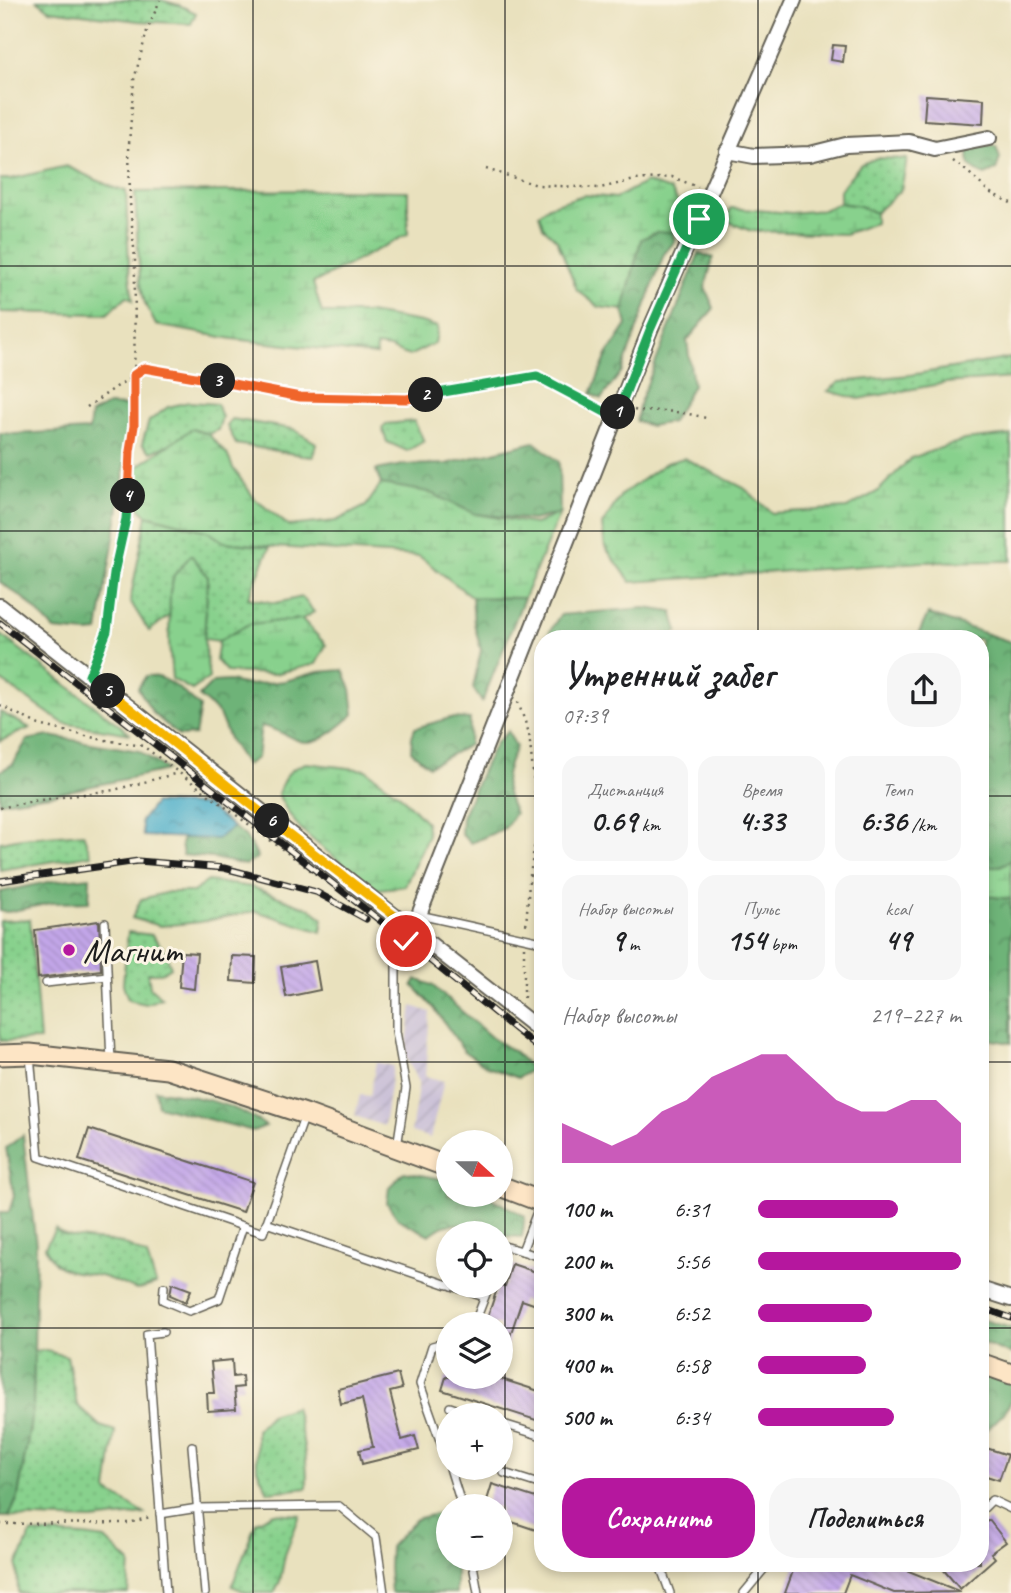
<!DOCTYPE html>
<html lang="ru">
<meta charset="utf-8">
<style>
body{margin:0;font-family:Caveat,sans-serif;background:#f6f6f6;color:#202124;height:100vh;display:flex;flex-direction:column;font-size:26px;white-space:nowrap}
*{box-sizing:border-box;margin:0}
p{font-size:23px;color:#757577}
.icon{flex:none;width:38px;height:38px;fill:none;stroke:currentColor;stroke-width:2;stroke-linecap:round;stroke-linejoin:round}
.map{position:relative;flex:1;overflow:hidden}
.details{position:absolute;left:534px;top:630px;width:455px;height:942px;display:flex;flex-direction:column;background:#fff;border-radius:28px;box-shadow:0 4px 10px #0003}
.details>*{flex:none}
.needle{width:46px;rotate:111deg}
.controls{position:absolute;left:436px;top:1130px;display:grid;gap:14px}
.controls a{display:grid;place-items:center;width:77px;height:77px;border-radius:50%;background:#fff;box-shadow:0 4px 10px #0003;font-size:35px}
.pin{position:absolute;display:grid;place-items:center;width:60px;height:60px;color:#fff;margin:-30px;border:4px solid #fff;border-radius:50%;box-shadow:0 2px 7px #0007}
.km{position:absolute;width:35px;height:35px;margin:-18px;border-radius:50%;background:#222;color:#fff;font-size:19px;line-height:35px;text-align:center}
.round{display:grid;place-items:center;flex:none;width:74px;height:74px;border-radius:28px;background:#f6f6f6}
.head{display:flex;align-items:center;justify-content:space-between;height:119px;padding:0 28px}
h1{font-size:38px;font-weight:700;line-height:52px}
.metrics{display:grid;grid-template-columns:repeat(3,1fr);gap:10px;height:119px;padding:7px 28px}
.metrics div{display:grid;align-content:center;border-radius:18px;background:#f6f6f6;text-align:center}
.metrics b{font-size:30px;font-weight:700}
.metrics small{font-size:19px;font-weight:400}
.metrics p{font-size:19px}
.chart{height:196px;padding:14px 28px}
.chart p{display:flex;justify-content:space-between}
.chart svg{width:100%;height:126px;margin-top:7px;fill:#b5179e;opacity:.7}
.cta{display:flex;gap:14px;margin-top:auto;padding:14px 28px}
.cta a{flex:1;height:80px;border-radius:28px;background:#b5179e;color:#fff;font-size:28px;font-weight:700;line-height:80px;text-align:center}
.cta a+a{background:#f6f6f6;color:#202124}
ul{padding:0 28px;list-style:none;font-size:23px}
li{display:grid;grid-template-columns:112px 84px 1fr;align-items:center;height:52px}
li i{height:18px;border-radius:9px;background:#b5179e}
.map>svg:first-child{display:block}
.industrial{fill:url(#industrial-furrows)}
.grass{fill:url(#grass-dots);stroke:#527654;stroke-width:2}
.forest{fill:url(#forest-crowns);stroke:#45684a;stroke-width:2}
.wetland{fill:url(#wetland-marsh);stroke:#527654;stroke-width:2}
.water{fill:url(#water-ripples);stroke:#336472;stroke-width:2}
.building{fill:url(#building-back-hatch)}
.lines{fill:none;stroke-linecap:round;stroke-linejoin:round}
.lane-casing{stroke:#646155;stroke-width:10}
.street-casing{stroke:#646155;stroke-width:18}
.secondary-casing{stroke:#646155;stroke-width:23}
.path{stroke:#646155;stroke-width:2.5;stroke-dasharray:2 5;stroke-linecap:butt}
.lane{stroke:#fff;stroke-width:7}
.street{stroke:#fff;stroke-width:14}
.secondary{stroke:#fde5c5;stroke-width:19}
.rail-casing{stroke:#1c1c1c;stroke-width:7}
.rail{stroke:#fcf5e5;stroke-width:4.5;stroke-dasharray:13;stroke-linecap:butt}
.split-1-casing{stroke:#fff;stroke-width:14}
.split-2-casing{stroke:#fff;stroke-width:14}
.split-3-casing{stroke:#fff;stroke-width:14}
.split-4-casing{stroke:#fff;stroke-width:14}
.split-5-casing{stroke:#fff;stroke-width:14}
.split-6-casing{stroke:#fff;stroke-width:14}
.split-7-casing{stroke:#fff;stroke-width:14}
.split-1{stroke:#22a559;stroke-width:9}
.split-2{stroke:#22a559;stroke-width:9}
.split-3{stroke:#f0652b;stroke-width:9}
.split-4{stroke:#f0652b;stroke-width:9}
.split-5{stroke:#22a559;stroke-width:9}
.split-6{stroke:#f5b400;stroke-width:9}
.split-7{stroke:#f5b400;stroke-width:9}
.grid{fill:none;stroke:#1c1c1c;stroke-width:2;stroke-opacity:0.55}
.poi-dot{fill:#b5179e;stroke:#fcf5e5;stroke-width:2.5}
.labels{text-anchor:middle;dominant-baseline:central;stroke-width:6;stroke-linejoin:round;paint-order:stroke}
.poi-label{font-size:35px;fill:#1c1c1c;stroke:#fcf5e5;text-anchor:start}
</style>
<div class="map">
<svg width="1011" height="1593" viewBox="0 0 1011 1593">
<defs>
<pattern id="industrial-furrows" width="10" height="10" patternUnits="userSpaceOnUse" patternTransform="scale(1.75)"><rect width="10" height="10" fill="#c9bfd7"/><path d="M-1 1l2-2M0 10L10 0M9 11l2-2" fill="none" stroke="#aca4b8"/></pattern>
<pattern id="grass-dots" width="8" height="8" patternUnits="userSpaceOnUse" patternTransform="scale(1.75)"><rect width="8" height="8" fill="#88d18d"/><path d="M2 2h.1M6 6h.1" fill="none" stroke="#75b379" stroke-width="1.8" stroke-linecap="round"/></pattern>
<pattern id="forest-crowns" width="20" height="18" patternUnits="userSpaceOnUse" patternTransform="scale(1.75)"><rect width="20" height="18" fill="#6eb378"/><path d="M2 6a3 3 0 1 1 6 0M12 15a3 3 0 1 1 6 0" fill="none" stroke="#5a9162"/></pattern>
<pattern id="wetland-marsh" width="20" height="14" patternUnits="userSpaceOnUse" patternTransform="scale(1.75)"><rect width="20" height="14" fill="#88d18d"/><path d="M1 5h8M5 5V1M11 12h8M15 12V8" fill="none" stroke="#75b379"/></pattern>
<pattern id="water-ripples" width="26" height="14" patternUnits="userSpaceOnUse" patternTransform="scale(1.75)"><rect width="26" height="14" fill="#4aadc9"/><path d="M2 4q2-2 4 0t4 0M15 11q2-2 4 0t4 0" fill="none" stroke="#3d8ca2"/></pattern>
<pattern id="building-back-hatch" width="6" height="6" patternUnits="userSpaceOnUse" patternTransform="scale(1.75)"><rect width="6" height="6" fill="#c2a6e8"/><path d="M-1 5l2 2M0 0l6 6M5-1l2 2" fill="none" stroke="#a68ec6"/></pattern>
</defs>
<rect width="100%" height="100%" fill="#fcf5e5"/>
<filter id="ink" filterUnits="userSpaceOnUse"><feTurbulence type="fractalNoise" baseFrequency=".0143" numOctaves="2"/><feDisplacementMap in="SourceGraphic" scale="14" xChannelSelector="R" yChannelSelector="G"/><feConvolveMatrix kernelMatrix="1 2 1 2 8 2 1 2 1" color-interpolation-filters="sRGB"/></filter>
<filter id="wash" filterUnits="userSpaceOnUse"><feTurbulence type="fractalNoise" baseFrequency=".00686" numOctaves="4" result="noise"/><feDisplacementMap in="SourceGraphic" scale="28" xChannelSelector="R" yChannelSelector="G"/><feGaussianBlur stdDeviation="1.57" result="paint"/><feColorMatrix in="noise" values="0 0 0 0 0 0 0 0 0 0 0 0 0 0 0 0 0 1.4 0 .05"/><feComposite in="paint" operator="in"/></filter>
<g filter="url(#wash)">
<rect width="100%" height="100%" fill="#e9e1be"/>
<g class="industrial">
<path d="M412,1006l18,6 -5,64 19,5 -14,57 -19,-6 8,-50 -14,-26z"/>
<path d="M376,1062l17,4 -9,60 -29,-10 5,-21 10,1z"/>
</g>
<g class="grass">
<path d="M37,0h124l18,5 17,8 -5,11 -53,-3 -88,-11z"/>
<path d="M877,158l30,1 -6,31 -26,23 -16,-7 -19,-3v-13l8,-11 13,-15z"/>
<path d="M1011,358v20l-66,5 -86,16 -31,-8 12,-9 70,-7z"/>
<path d="M189,402l28,2 5,13 -4,13 -10,4 -16,-5 -24,16 -17,7 -9,-8 7,-23 19,-14z"/>
<path d="M232,419l61,10 23,14 -3,14 -77,-13 -9,-18z"/>
<path d="M414,421l10,20 -17,10 -20,-9 -5,-14 4,-4z"/>
<path d="M147,515l60,16 17,11 46,5 -22,51 28,5 26,-6 12,15 -12,7 -53,6 -30,16 -15,-2 4,-62 -38,15v23l-21,16 -19,-30z"/>
<path d="M0,712l30,16 -30,13z"/>
<path d="M83,833l8,22 -91,15v-28l22,-4z"/>
<path d="M208,881l44,6 59,22 12,10 -2,13 -65,-21 -56,11 -40,4 -28,-8 9,-19 28,-7h24z"/>
<path d="M30,919l10,121 -40,1v-120z"/>
<path d="M128,932l24,3 13,16 6,16 -10,6h-13l2,14 12,11 -16,6 -18,-4 -5,-16z"/>
<path d="M55,1229c10,12 50,10 66,14 9,3 18,9 26,13l9,28 -19,6c-12,-4 -24,-11 -37,-14 -26,-6 -43,0 -55,-29z"/>
<path d="M42,1350l25,6 10,49 23,21 15,5 -8,60 38,23 -53,6 -83,-3 9,-20 15,-89 1,-57z"/>
<path d="M295,1407c7,27 13,53 12,81l-39,4 -11,-23 -1,-39 14,-15z"/>
<path d="M274,1513l26,2 -15,40 -5,26 -6,12h-26l-16,-7 24,-64z"/>
<path d="M31,1533l53,3 21,3 25,24 -2,30h-110l-1,-28z"/>
</g>
<g class="forest">
<path d="M987,145l9,1 4,12 -4,12 -11,5c-15,-6 -19,-11 -16,-27z"/>
<path d="M657,232h16l2,9 -11,13 -42,117 -21,28 -10,-5 16,-39 20,-30 -4,-15 18,-71z"/>
<path d="M699,253l14,5 -8,30 9,20 -27,33 6,44 -21,37 -22,4 -14,-5 4,-19z"/>
<path d="M108,405l19,1c3,22 -1,43 -3,65 -6,54 -18,107 -26,161l-11,1 -33,-3 -27,-29 -27,-19v-149l15,1 74,-4 2,-16z"/>
<path d="M534,442l25,20 1,51 -27,7 -58,-6 -47,-22 -47,-8 -5,-14 27,-5 43,-1z"/>
<path d="M472,597l52,1 -42,104 -9,-14 8,-38 -7,-27z"/>
<path d="M645,608l27,4 6,19 -11,8h-122l15,-24z"/>
<path d="M928,614l83,28v219l-11,5h-20v-227h-64z"/>
<path d="M343,670l8,19 3,25c-14,12 -37,35 -57,26 -13,-5 -22,-12 -36,-14l-4,32 -11,7 -16,-24 -11,-27 -20,-18 14,-14 16,-1 20,4 36,-4 33,-9z"/>
<path d="M146,676c21,-2 39,18 54,31l-5,28 -16,1 -26,-23 -15,-25z"/>
<path d="M450,718l20,1 -1,26 -40,21 -18,-15 1,-14 3,-9z"/>
<path d="M508,731l8,16c-12,28 -16,37 -1,66l-10,15 -34,15 -10,-9 1,-17 19,-44 14,-29z"/>
<path d="M49,736l90,15 28,19 -117,25 -50,7v-31l13,-7 14,-24z"/>
<path d="M233,827l12,9 13,21 -12,8 -34,-7 -29,-3 -2,-11 2,-6 34,1z"/>
<path d="M90,877l-1,25 -38,1 -43,9 -8,-1v-19l53,-11z"/>
<path d="M980,895l31,4v144l-31,-5z"/>
<path d="M416,979l16,6 60,53 23,14 17,17 -14,9 -30,-11 -23,-15 -31,-44 -21,-23z"/>
<path d="M155,1090c38,6 79,12 111,36l-13,5 -95,-25z"/>
<path d="M23,1135l13,110 -3,163 -15,89 -9,20h-9v-305h9l5,-16 -8,-48z"/>
<path d="M404,1172l44,8v15h37l40,21 -3,21 -21,-1 -1,-2c-19,0 -37,-15 -56,-8 -6,2 -11,7 -15,9l-31,-16 -11,-16 2,-16z"/>
<path d="M980,1319l31,9v26l-31,-12z"/>
<path d="M980,1371l31,11v19l-7,12 -17,17 -7,-2z"/>
<path d="M444,1512l4,9v38h8v34h-65l-2,-25 1,-21 26,-28z"/>
</g>
<g class="wetland">
<path d="M66,166l48,22 12,3 3,75 4,34 -6,-4 -20,18 -107,-2v-133h11z"/>
<path d="M646,182l25,8 12,20 -10,22h-16l-16,7 -18,71 -24,-3 -22,-17 -20,-50 -14,-13 -4,-13 10,-8 35,-11 32,3z"/>
<path d="M330,190l78,1v43l-95,49 9,30h47l52,9 17,5 -3,16 -26,13 -19,-8 -14,-2 1,9 -144,-16 -77,-14 -11,-21 -5,-22 -5,-90z"/>
<path d="M840,203l19,3 16,7v10l-30,11 -94,-3 -25,-10 5,-13 60,5 32,-3z"/>
<path d="M192,429l16,5 19,20 6,14 22,31 34,27 47,-5 30,-15 15,-22 47,8 47,22 60,10 25,-11 -36,85 -52,-1 -53,-41 -144,-9 -51,-5 -17,-11 -60,-16 -14,-14 2,-33z"/>
<path d="M1011,435v126l-90,1 -290,20 -26,-35 -3,-22 19,-30 45,-32 18,-5 60,30 28,25 75,-5 30,-16 34,-34 53,-18z"/>
<path d="M191,555l17,22 -4,62 5,39 -17,12 -20,-11 -3,-37 1,-50 4,-17z"/>
<path d="M302,619l24,26 -10,19 -42,10 -47,-2 -11,-12 3,-19 30,-17z"/>
<path d="M0,634l131,100 -68,-11 -63,-43z"/>
<path d="M306,763l60,7 34,25 26,27 2,13 -23,51 -34,4c-11,-10 -21,-21 -33,-30 -28,-22 -44,-32 -60,-66 6,-17 10,-25 28,-31z"/>
<path d="M1011,861v38l-31,-4v-29h20z"/>
</g>
<path class="water" d="M155,803l51,2 27,22 -16,12 -74,-3 -2,-15z"/>
<g id="blocks">
<g class="building">
<path d="M833,45l12,1 -2,16 -12,-2z"/>
<path d="M926,95l58,4 -1,25 -59,-4z"/>
<path d="M99,921l2,49 -63,8 -3,-48z"/>
<path d="M182,952l15,1 -3,36 -15,-2z"/>
<path d="M232,956l24,1 -1,26 -24,-2z"/>
<path d="M315,961l5,29 -34,7 -5,-30z"/>
<path d="M89,1129l164,53 -10,30 -164,-52z"/>
<path d="M512,1264l30,10v33l-20,-7 -19,57h-3v-32h-15l13,-39h2v-1l5,1z"/>
<path d="M172,1283l19,7 -5,12 -16,-7z"/>
<path d="M232,1360l1,17 9,-1 1,11 -9,1 2,21 -28,2 -1,-18h7l-3,-31z"/>
<path d="M398,1374l4,15 -12,3 12,48 13,-4 4,14 -57,14 -3,-14 14,-3 -11,-48 -21,5 -3,-15z"/>
<path d="M446,1377h49l47,15v30l-100,-32z"/>
<path d="M980,1446l28,9 -9,25 -19,-6z"/>
<path d="M492,1484l50,16v32l-42,-14v-11h-15z"/>
<path d="M989,1520l17,22 -15,11 4,5 -35,31 -18,-21 6,-5h32v-36z"/>
<path d="M796,1563h32l10,4 2,-4h55l12,4 -1,3 55,22 -67,1 -44,-18 -7,18h-58z"/>
</g>
</g>
</g>
<g filter="url(#ink)">
<use href="#blocks" fill-opacity="0" stroke="#646155" stroke-width="2"/>
<g class="lines">
<defs>
<g id="lane">
<path d="M419,915l123,27"/>
<path d="M105,923l6,139"/>
<path d="M396,966v65l10,57 -9,59"/>
<path d="M46,983l61,-7"/>
<path d="M30,1055l9,102 224,76 42,-118"/>
<path d="M266,1223l182,62"/>
<path d="M522,1251l20,7"/>
<path d="M500,1256l4,-10 18,5 18,-47"/>
<path d="M452,1286l32,11"/>
<path d="M164,1287l-1,13 26,11 30,-12 24,-73"/>
<path d="M474,1325l15,-39"/>
<path d="M163,1332l-16,2 19,259"/>
<path d="M448,1342l-16,4 -12,38 28,79"/>
<path d="M450,1407l27,9"/>
<path d="M500,1423l42,13"/>
<path d="M192,1446l13,147"/>
<path d="M450,1468l12,39"/>
<path d="M504,1473l38,12"/>
<path d="M980,1512l12,-12 19,9"/>
<path d="M160,1514l38,-6 141,-2 37,31 8,56"/>
<path d="M472,1559l6,34"/>
<path d="M659,1563l11,30"/>
<path d="M744,1593l25,-30"/>
</g>
<g id="street">
<path d="M727,151l27,5 56,-2 36,-9 63,-3 26,7 54,-11"/>
<path d="M0,606l542,426"/>
<path d="M413,930l237,-600 144,-330"/>
<path d="M980,1289l31,10"/>
</g>
<g id="secondary">
<path d="M0,1055l30,-1 138,15 137,45 143,53"/>
<path d="M500,1186l42,16"/>
<path d="M980,1363l31,11"/>
</g>
</defs>
<use href="#lane" class="lane-casing"/>
<use href="#street" class="street-casing"/>
<use href="#secondary" class="secondary-casing"/>
<g class="path">
<path d="M953,161l15,11 21,20 22,11"/>
<path d="M486,169l51,16 63,3 35,-8 37,-3 26,10"/>
<path d="M87,407l57,-39 156,29 107,2 130,-23 67,36"/>
<path d="M634,410c11,3 17,0 29,1 16,1 30,3 46,8"/>
<path d="M94,663l13,-32 7,-58 12,-54 4,-35v-33l4,-25 1,-167 -5,-56 -1,-59 5,-64 13,-49 13,-31"/>
<path d="M518,702l11,31 9,89 -9,60 -3,45"/>
<path d="M0,705l39,20 60,14 44,7 189,140"/>
<path d="M0,808l33,-7 81,-11 64,-17"/>
<path d="M524,947v53"/>
<path d="M400,956l5,-13"/>
<path d="M980,1093l12,2"/>
<path d="M0,1524l129,-1 21,-6"/>
</g>
<use href="#lane" class="lane"/>
<use href="#street" class="street"/>
<use href="#secondary" class="secondary"/>
<defs>
<g id="rail">
<path d="M0,623l406,318 136,110"/>
<path d="M0,881l138,-20 86,7 92,24 50,27"/>
<path d="M980,1307l31,11"/>
</g>
</defs>
<use href="#rail" class="rail-casing"/>
<use href="#rail" class="rail"/>
</g>
</g>
<g class="lines" filter="url(#ink)">
<defs>
<path id="split-1" d="M618,412l32,-82 49,-111"/>
<path id="split-2" d="M426,395l111,-19 79,42 2,-6"/>
<path id="split-3" d="M218,381l82,16 107,2 19,-4"/>
<path id="split-4" d="M128,496l2,-45 4,-25v-51l10,-7 74,13"/>
<path id="split-5" d="M108,691l-19,-15 18,-45 7,-58 12,-54 2,-23"/>
<path id="split-6" d="M108,691l164,130"/>
<path id="split-7" d="M272,821l141,109 -7,11"/>
</defs>
<use href="#split-1" class="split-1-casing"/>
<use href="#split-2" class="split-2-casing"/>
<use href="#split-3" class="split-3-casing"/>
<use href="#split-4" class="split-4-casing"/>
<use href="#split-5" class="split-5-casing"/>
<use href="#split-6" class="split-6-casing"/>
<use href="#split-7" class="split-7-casing"/>
<use href="#split-1" class="split-1"/>
<use href="#split-2" class="split-2"/>
<use href="#split-3" class="split-3"/>
<use href="#split-4" class="split-4"/>
<use href="#split-5" class="split-5"/>
<use href="#split-6" class="split-6"/>
<use href="#split-7" class="split-7"/>
</g>
<path class="grid" d="M253,0v1593M505,0v1593M758,0v639M0,266h1011M0,531h1011M0,796h542M980,796h31M0,1062h542M980,1062h31M0,1328h448M500,1328h42M980,1328h31M758,1563v30"/>
<circle class="poi-dot" cx="69" cy="950" r="7"/>
<g class="labels">
<g class="poi-label">
<text x="83" y="950">Магнит</text>
</g>
</g>
</svg>
<div class="controls">
<a><svg class="needle" viewBox="-14 -14 28 28"><path d="M0-13l5 13h-10z" fill="#e53935"/><path d="M0 13l5-13h-10z" fill="#757577"/></svg></a>
<a><svg class="icon" aria-label="locate" viewBox="0 0 24 24"><circle cx="12" cy="12" r="6"/><path d="M12 2v4M12 18v4M2 12h4M18 12h4"/></svg></a>
<a><svg class="icon" aria-label="layers" viewBox="0 0 24 24"><path d="M12 4l9 5-9 5-9-5zM3 14l9 5 9-5"/></svg></a>
<a>+</a>
<a>−</a>
</div>
<div class="pin" style="left:699px;top:219px;background:#1e9e55"><svg class="icon" aria-label="arrive" viewBox="0 0 24 24"><path d="M6 21V4h12l-3 4 3 4H6"/></svg></div>
<div class="pin" style="left:406px;top:941px;background:#d93025"><svg class="icon" aria-label="check" viewBox="0 0 24 24"><path d="M5 12l5 5 9-10"/></svg></div>
<b class="km" style="left:618px;top:412px">1</b>
<b class="km" style="left:426px;top:395px">2</b>
<b class="km" style="left:218px;top:381px">3</b>
<b class="km" style="left:128px;top:496px">4</b>
<b class="km" style="left:108px;top:691px">5</b>
<b class="km" style="left:272px;top:821px">6</b>
<section class="details">
<div class="head"><div><h1>Утренний забег</h1><p>07:39</p></div><a class="round"><svg class="icon" aria-label="share" viewBox="0 0 24 24"><path d="M12 15V3M7 8l5-5 5 5M5 13v7h14v-7"/></svg></a></div>
<div class="metrics">
<div><p>Дистанция</p><b>0.69<small> km</small></b></div>
<div><p>Время</p><b>4:33</b></div>
<div><p>Темп</p><b>6:36<small> /km</small></b></div>
</div>
<div class="metrics">
<div><p>Набор высоты</p><b>9<small> m</small></b></div>
<div><p>Пульс</p><b>154<small> bpm</small></b></div>
<div><p>kcal</p><b>49</b></div>
</div>
<div class="chart"><p><span>Набор высоты</span>219–227 m</p>
<svg viewBox="0 0 160 44" preserveAspectRatio="none"><path d="M0 44V30L10 34L20 38L30 34L40 26L50 22L60 14L70 10L80 6L90 6L100 14L110 22L120 26L130 26L140 22L150 22L160 30V44z"/></svg>
</div>
<ul>
<li><b>100 m</b>6:31<i style="width:69%"></i></li>
<li><b>200 m</b>5:56<i style="width:100%"></i></li>
<li><b>300 m</b>6:52<i style="width:56%"></i></li>
<li><b>400 m</b>6:58<i style="width:53%"></i></li>
<li><b>500 m</b>6:34<i style="width:67%"></i></li>
</ul>
<div class="cta"><a>Сохранить</a><a>Поделиться</a></div>
</section>
</div>
